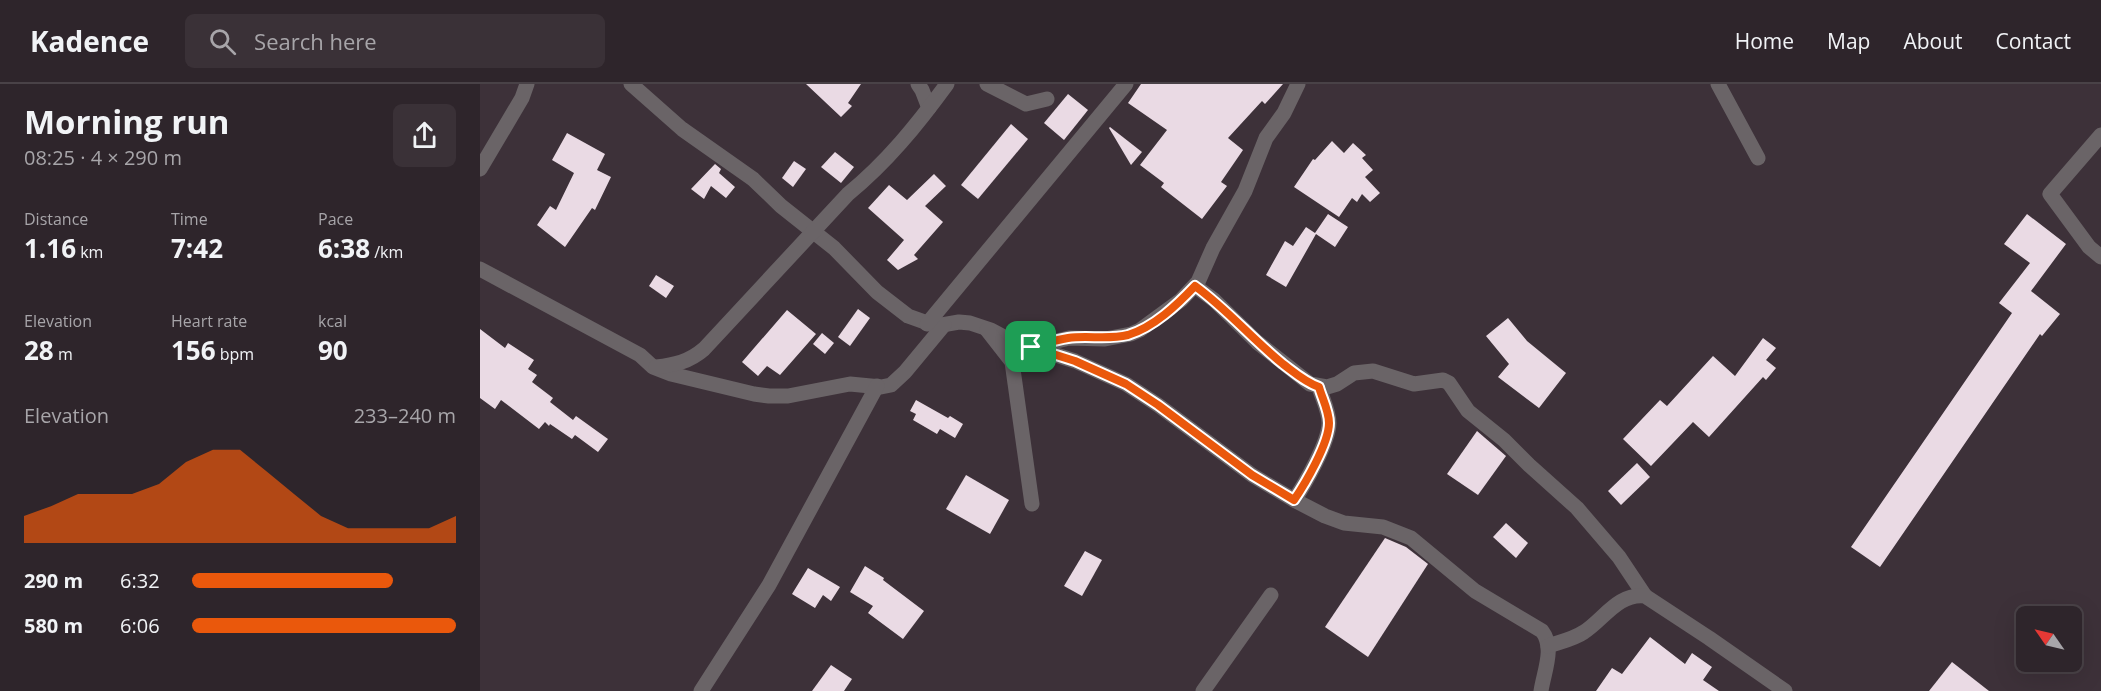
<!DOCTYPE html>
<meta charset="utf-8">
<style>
body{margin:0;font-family:"Open Sans",sans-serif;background:#3a3137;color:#f1f3f6;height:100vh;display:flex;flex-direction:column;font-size:22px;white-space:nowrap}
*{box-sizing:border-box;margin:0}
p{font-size:20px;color:#a7a5a9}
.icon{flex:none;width:33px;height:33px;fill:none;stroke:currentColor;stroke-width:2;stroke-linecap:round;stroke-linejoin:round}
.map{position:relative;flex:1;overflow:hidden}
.details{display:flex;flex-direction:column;background:#2e252b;width:480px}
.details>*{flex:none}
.needle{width:39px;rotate:304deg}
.tools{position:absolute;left:1536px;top:522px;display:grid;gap:12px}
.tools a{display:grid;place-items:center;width:66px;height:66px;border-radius:9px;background:#2e252b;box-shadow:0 6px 24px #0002,0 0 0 2px #494247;font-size:30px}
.pin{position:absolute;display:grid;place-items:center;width:51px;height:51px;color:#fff;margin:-26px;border-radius:12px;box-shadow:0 3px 9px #0006}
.round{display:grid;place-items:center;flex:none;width:63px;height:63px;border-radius:9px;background:#3a3137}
.overview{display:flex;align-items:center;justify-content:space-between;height:102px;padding:0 24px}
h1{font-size:33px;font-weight:700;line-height:45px}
.figures{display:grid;grid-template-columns:repeat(3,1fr);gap:9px;height:102px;padding:6px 24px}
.figures div{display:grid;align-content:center}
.figures b{font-size:26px;font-weight:700}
.figures small{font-size:16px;font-weight:400}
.figures p{font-size:16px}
.chart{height:168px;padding:12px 24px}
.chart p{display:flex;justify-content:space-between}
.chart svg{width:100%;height:108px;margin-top:6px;fill:#ea580c;opacity:.7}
ul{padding:0 24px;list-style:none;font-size:20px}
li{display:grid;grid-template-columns:96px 72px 1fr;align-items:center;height:45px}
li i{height:15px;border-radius:8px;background:#ea580c}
header{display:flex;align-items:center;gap:36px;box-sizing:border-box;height:84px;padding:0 30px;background:#2e252b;border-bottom:2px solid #494247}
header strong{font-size:28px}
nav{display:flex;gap:33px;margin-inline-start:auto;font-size:21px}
.search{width:420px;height:54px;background:#3a3137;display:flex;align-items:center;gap:15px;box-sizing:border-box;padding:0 21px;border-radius:9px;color:#a7a5a9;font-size:22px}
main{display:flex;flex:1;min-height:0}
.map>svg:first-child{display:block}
.building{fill:#eadae4}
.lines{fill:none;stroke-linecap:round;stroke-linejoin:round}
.minor{stroke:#6a6467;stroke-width:15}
.route-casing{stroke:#fff;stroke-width:12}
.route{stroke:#ea580c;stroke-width:8}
</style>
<header>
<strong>Kadence</strong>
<div class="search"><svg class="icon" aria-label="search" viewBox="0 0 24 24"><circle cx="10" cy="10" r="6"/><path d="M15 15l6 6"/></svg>Search here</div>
<nav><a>Home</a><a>Map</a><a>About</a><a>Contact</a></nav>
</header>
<main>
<section class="details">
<div class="overview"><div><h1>Morning run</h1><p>08:25 · 4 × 290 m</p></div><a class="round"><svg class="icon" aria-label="share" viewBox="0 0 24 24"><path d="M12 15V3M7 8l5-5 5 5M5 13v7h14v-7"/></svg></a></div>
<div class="figures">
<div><p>Distance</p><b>1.16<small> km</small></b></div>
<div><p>Time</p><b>7:42</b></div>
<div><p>Pace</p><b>6:38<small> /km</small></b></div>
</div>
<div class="figures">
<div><p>Elevation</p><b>28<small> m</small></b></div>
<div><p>Heart rate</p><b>156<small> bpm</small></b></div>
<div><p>kcal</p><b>90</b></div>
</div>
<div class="chart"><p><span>Elevation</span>233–240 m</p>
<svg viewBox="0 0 160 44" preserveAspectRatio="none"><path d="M0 44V33L10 29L20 24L30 24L40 24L50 20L60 11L70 6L80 6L90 15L100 24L110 33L120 38L130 38L140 38L150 38L160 33V44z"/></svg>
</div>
<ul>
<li><b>290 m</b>6:32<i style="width:76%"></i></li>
<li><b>580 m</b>6:06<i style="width:100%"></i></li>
</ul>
</section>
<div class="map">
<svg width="1621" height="607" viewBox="0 0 1621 607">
<rect width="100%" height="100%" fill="#3d3139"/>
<g class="building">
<path d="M326,0h55l-13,19 4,3 -11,11z"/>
<path d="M661,0h142l-18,20 -3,-3 -34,37 15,12 -22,32 6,4 -25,33 -41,-32 3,-4 -24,-18 27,-35 -39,-27z"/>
<path d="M588,10l20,16 -24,30 -20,-17z"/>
<path d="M531,40l17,15 -50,60 -17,-14z"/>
<path d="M630,43l32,25 -11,13 -22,-37z"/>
<path d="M87,49l38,21 -8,16 14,7 -16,33 -3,-2 -27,39 -28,-22 13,-19 6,4 18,-37 -22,-13z"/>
<path d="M852,57l12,12 9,-10 13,12 -4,3 11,12 -8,7 15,16 -10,9 -8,-8 -5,8 -5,-4 -13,19 -45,-30 19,-28 2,1z"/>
<path d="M355,68l19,15 -13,16 -20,-16z"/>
<path d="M314,77l12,8 -13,18 -11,-9z"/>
<path d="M235,80l6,5 -2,4 16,14 -9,11 -15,-12 -7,13 -13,-10z"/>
<path d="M454,90l12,12 -21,20 18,16 -29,33 4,4 -20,11 -11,-10 17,-20 -36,-32 21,-23 18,15z"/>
<path d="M848,130l20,13 -13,20 -19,-13 -30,53 -20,-12 19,-34 8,5 13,-19 9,6z"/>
<path d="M1547,130l39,30 -35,47 29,23 -18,22 -2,-2 -160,233 -29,-20 161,-234 -13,-10 31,-40 -26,-19z"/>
<path d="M176,191l18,11 -8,12 -17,-12z"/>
<path d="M378,225l12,9 -20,28 -12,-9z"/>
<path d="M307,226l29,24 -36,41 -13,-9 -9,10 -16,-14z"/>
<path d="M1028,234l19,23 39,32 -27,35 -41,-31 11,-13 -23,-28z"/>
<path d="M0,245l25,19 3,-5 26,17 -6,9 9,6 -5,7 21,16 -3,4 23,18 3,-4 32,23 -10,13 -23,-17 -3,4 -22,-15 -1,2 -4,-4 -6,7 -38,-29 -6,9 -15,-11z"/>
<path d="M342,249l12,10 -9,11 -12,-10z"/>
<path d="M1283,254l13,10 -10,12 10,8 -10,12 -3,-3 -54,60 -16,-15 -42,44 -28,-27 37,-39 7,6 46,-50 22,20z"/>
<path d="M436,316l32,18 2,-2 13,8 -8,14 -15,-9 -3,5 -24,-14 3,-6 -6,-3z"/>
<path d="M997,347l29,25 -28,39 -31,-21z"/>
<path d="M1157,379l13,14 -29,28 -13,-14z"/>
<path d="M486,391l43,25 -19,34 -44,-25z"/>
<path d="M1026,439l22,20 -12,15 -23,-21z"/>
<path d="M905,454l21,9 22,17 -60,93 -43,-30z"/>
<path d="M605,467l17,9 -20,36 -18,-10z"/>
<path d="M385,482l19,12 -1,2 41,31 -21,28 -35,-26 5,-7 -23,-14z"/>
<path d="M328,484l32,19 -9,14 -8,-6 -8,13 -23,-14z"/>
<path d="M1170,553l35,27 7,-11 20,14 -9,13 16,11h-123l16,-23 10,6z"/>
<path d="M1472,578l37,29h-60z"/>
<path d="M351,581l21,14 -8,12h-32z"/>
</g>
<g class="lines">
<g class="minor">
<path d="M151,0l51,45 71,50 28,27 53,42 43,44 31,24 28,10 23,-4 11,1 21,7 30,16 10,1 44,14 51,23 32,21 94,70 42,25 31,16 19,7 39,4 28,11 64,53 67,40c13,17 2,40 -1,60"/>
<path d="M438,0l4,6 7,18"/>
<path d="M507,0l39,20 21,-5"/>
<path d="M1238,0l40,74"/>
<path d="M1621,51l-51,59 39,53 12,10"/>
<path d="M0,85l42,-71 5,-14"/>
<path d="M0,185l160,86 13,12 18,7 83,20 15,2h19l62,-12 31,3 10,-2 14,-13 39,-47"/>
<path d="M715,202l19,14 43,42 53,42 17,3 10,-3 17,-11 19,-2 41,13 29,-4 6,3 19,28 36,29 25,25 48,43 42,49 26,39"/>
<path d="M447,240l199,-240"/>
<path d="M507,246l25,32 20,142"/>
<path d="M553,263l36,-9 36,1 26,-5 9,-4 41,-30 17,-18 15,-34 32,-57 21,-53 18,-25 14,-29"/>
<path d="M176,283c18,-2 33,-5 48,-18l144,-155c39,-32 69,-69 99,-110"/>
<path d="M814,416c11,-16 35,-58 35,-77 0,-12 -7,-25 -10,-36"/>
<path d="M1068,562c12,-4 26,-7 36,-14 20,-13 34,-39 61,-36l64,42 76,53"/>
<path d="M221,607l68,-106 108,-199"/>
<path d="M723,607l68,-96"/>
</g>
</g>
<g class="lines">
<defs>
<path id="route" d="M715,202c32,23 57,53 88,78 12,9 22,18 36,23 3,11 10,24 10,36 0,20 -24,61 -35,77l-42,-25 -94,-70 -32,-21 -51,-23 -44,-14c12,-3 24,-7 37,-9 20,-3 39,2 60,-3 26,-8 49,-30 67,-49z"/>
</defs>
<use href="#route" class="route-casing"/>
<use href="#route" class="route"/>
</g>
</svg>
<div class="tools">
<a><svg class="needle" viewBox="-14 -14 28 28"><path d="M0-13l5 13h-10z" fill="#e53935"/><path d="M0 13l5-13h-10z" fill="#a7a5a9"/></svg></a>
</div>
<div class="pin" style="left:551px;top:263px;background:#1e9e55"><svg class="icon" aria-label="arrive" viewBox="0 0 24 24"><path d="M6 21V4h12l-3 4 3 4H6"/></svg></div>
</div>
</main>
